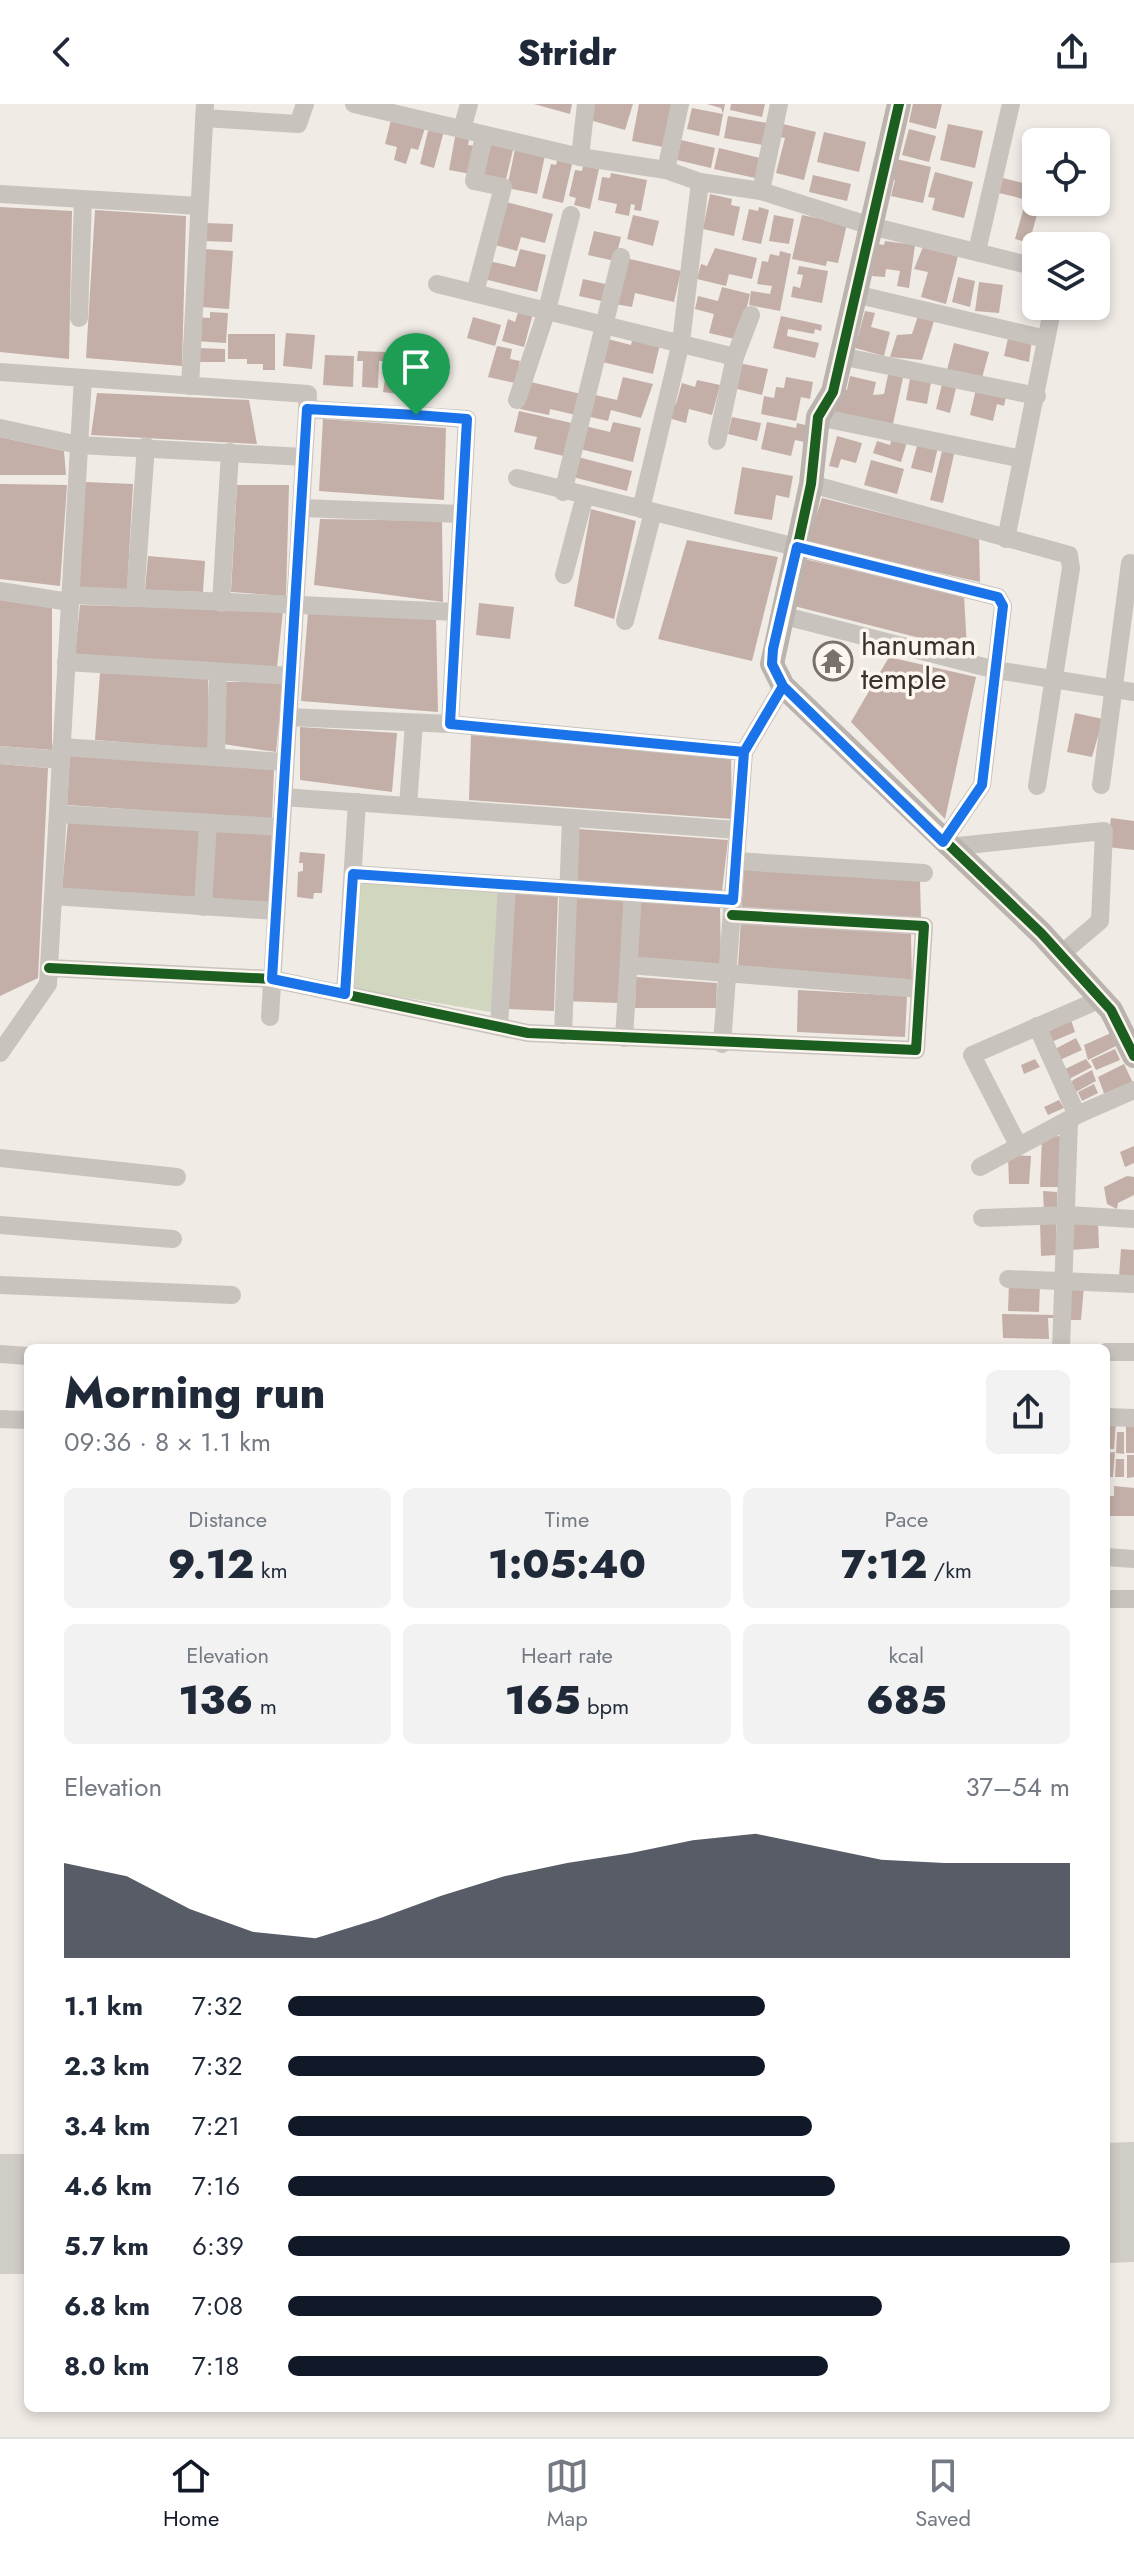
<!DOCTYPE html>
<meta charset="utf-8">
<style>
body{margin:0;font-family:Jost,sans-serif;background:#f2f2f3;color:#1f2937;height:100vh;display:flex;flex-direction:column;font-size:30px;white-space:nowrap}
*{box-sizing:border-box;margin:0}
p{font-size:26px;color:#747a83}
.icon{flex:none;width:44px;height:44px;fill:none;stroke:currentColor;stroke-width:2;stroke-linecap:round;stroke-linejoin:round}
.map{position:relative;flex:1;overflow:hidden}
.drawer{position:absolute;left:24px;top:1240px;width:1086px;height:1068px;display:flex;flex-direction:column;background:#fff;border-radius:12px;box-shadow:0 4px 12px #0003}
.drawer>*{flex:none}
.fabs{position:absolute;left:1022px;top:24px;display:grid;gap:16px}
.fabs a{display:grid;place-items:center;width:88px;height:88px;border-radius:12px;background:#fff;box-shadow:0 4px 12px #0003;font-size:40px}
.pin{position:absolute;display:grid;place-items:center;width:68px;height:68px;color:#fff;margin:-82px -34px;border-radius:50% 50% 50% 0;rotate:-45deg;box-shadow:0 0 8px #0007}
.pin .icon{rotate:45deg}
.round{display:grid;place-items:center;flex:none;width:84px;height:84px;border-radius:12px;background:#f2f2f3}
.overview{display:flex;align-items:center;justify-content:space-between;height:136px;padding:0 40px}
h1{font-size:44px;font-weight:800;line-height:60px}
.stats{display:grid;grid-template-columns:repeat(3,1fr);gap:12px;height:136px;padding:8px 40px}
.stats div{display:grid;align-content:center;border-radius:12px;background:#f2f2f3;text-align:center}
.stats b{font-size:40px;font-weight:800}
.stats small{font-size:22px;font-weight:400}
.stats p{font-size:22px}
.chart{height:224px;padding:16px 40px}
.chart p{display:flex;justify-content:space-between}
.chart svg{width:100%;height:144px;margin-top:8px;fill:#111827;opacity:.7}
ul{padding:0 40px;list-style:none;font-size:26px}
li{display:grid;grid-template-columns:128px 96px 1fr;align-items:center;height:60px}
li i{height:20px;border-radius:10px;background:#111827}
header{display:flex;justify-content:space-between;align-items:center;height:104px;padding:0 40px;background:#fff;font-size:36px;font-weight:800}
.tab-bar{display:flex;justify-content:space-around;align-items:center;height:112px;border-top:2px solid #e0e1e3;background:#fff;font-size:22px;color:#747a83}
.tab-bar a{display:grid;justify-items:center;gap:4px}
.tab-bar .on{color:#111827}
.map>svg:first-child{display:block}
.green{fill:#d1d6bf}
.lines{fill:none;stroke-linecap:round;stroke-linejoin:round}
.runway{stroke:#d0ccc6;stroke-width:120}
.building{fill:#c3afa7}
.street{stroke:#c9c3be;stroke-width:18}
.secondary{stroke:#bab3ae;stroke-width:24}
.cycleway-casing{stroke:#fbf5ee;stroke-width:15}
.cycleway{stroke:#1b5e20;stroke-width:10}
.route-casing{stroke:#fff;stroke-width:16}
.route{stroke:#1a73e8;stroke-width:10}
.labels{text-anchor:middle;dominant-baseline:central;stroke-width:7;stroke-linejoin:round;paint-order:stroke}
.poi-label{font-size:30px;fill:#3b302b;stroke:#fbf5ee;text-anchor:start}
</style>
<header><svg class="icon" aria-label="back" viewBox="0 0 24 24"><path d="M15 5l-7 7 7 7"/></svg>Stridr<svg class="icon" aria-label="share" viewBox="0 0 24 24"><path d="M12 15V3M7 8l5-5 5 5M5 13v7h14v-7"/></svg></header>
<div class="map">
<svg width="1134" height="2333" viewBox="0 0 1134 2333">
<rect width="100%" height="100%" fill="#f0ebe5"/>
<path class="green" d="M358,778l142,8 -9,122 -137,-23z"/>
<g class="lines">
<g class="runway">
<path d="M1106,2099l28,-1"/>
<path d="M0,2110h28"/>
</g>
</g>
<g class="building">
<path d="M534,0h38l-2,10z"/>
<path d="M590,0h43l-8,26 -39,-11z"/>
<path d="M639,0h32l-8,43 -31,-6z"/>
<path d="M707,0h18l-2,10 -4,22 -32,-7 5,-21 31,6 -2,-6z"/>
<path d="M731,0h34l-3,13 -32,-7z"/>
<path d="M913,0h29l-6,25 -27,-7z"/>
<path d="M392,12l34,9 -8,25 -7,-2 -5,16 -12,-4 3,-13 -12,-3z"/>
<path d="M728,12l39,7 -4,22 -39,-7z"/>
<path d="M783,20l33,8 -12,48 -28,-7 9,-35 -6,-1z"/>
<path d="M948,20l35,7 -8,37 -35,-8z"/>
<path d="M429,23l15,4 -10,37 -14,-4z"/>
<path d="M909,25l27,7 -7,26 -27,-7z"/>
<path d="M456,28l14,2 -2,11 8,1 -5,28 -22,-4z"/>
<path d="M824,28l42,10 -7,30 -42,-10z"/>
<path d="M681,36l34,8 -4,20 -34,-8z"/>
<path d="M486,39l27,7 -8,33 -27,-7z"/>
<path d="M719,44l41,10 -5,20 -41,-9z"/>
<path d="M515,45l30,6 -8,39 -30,-6z"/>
<path d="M558,52l15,4 -10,43 -21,-5 9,-34 5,1z"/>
<path d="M892,54l39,9 -8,36 -32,-7 4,-16 -7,-2z"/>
<path d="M583,62l16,3 -9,40 -16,-4 2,-7 -7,-2 6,-26 7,1z"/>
<path d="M935,68l38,10 -9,36 -32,-8 3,-12 -7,-1z"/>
<path d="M611,69l36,7 -6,31 -7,-1 1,-5 -4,-1 -2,12 -14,-3 2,-9 -19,-4 4,-23 8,1z"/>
<path d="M813,71l38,9 -4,17 -38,-9z"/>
<path d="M1003,74l33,8v16l-37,-9z"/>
<path d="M710,90l22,5 -1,6 9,2 -6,29 -31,-7z"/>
<path d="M502,97l51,13 -8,29 -24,-6 -4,14 -26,-7z"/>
<path d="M0,103l72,4 -3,148 -69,-7z"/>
<path d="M759,103l10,3 -8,34 -19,-4 7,-31 9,2z"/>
<path d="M1024,103l14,4 -9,32 -14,-4z"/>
<path d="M95,106l91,6 -4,150 -96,-8z"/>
<path d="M633,111l26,6 -6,25 -26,-7z"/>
<path d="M774,111l20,4 -5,25 -20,-3z"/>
<path d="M802,111l45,9 -9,39 -11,-2 -1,5 -34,-7z"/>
<path d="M205,119l28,1 -1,18 -28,-1z"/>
<path d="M594,127l27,6 -6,24 -27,-6z"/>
<path d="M885,137l30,4 -6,43 -12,-2 3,-15 -14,-2 -1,8 -13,-1 1,-7 -6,-1 5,-25 12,2z"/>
<path d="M923,143l35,9 -12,48 -25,-7 7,-25 -14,-3z"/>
<path d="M715,144l42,10 -5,21 -23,-5 -3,12 -29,-7 4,-15 6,2z"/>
<path d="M205,145l28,2 -4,58 -27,-2z"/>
<path d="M520,145l26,6 -9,37 -53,-13 5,-18 26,6z"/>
<path d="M780,147l11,3 -11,57 -31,-6 2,-14 19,3 2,-8 -15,-2 5,-23 6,1 2,-8 9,2z"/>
<path d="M626,154l55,13 -7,31 -39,-9 -3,14 -17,-3z"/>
<path d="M799,162l29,5 -6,32 -31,-6 2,-11 7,2 3,-13 -6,-1z"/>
<path d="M958,173l17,4 -5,26 -18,-5z"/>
<path d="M583,175l27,6 -4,17 -27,-6z"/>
<path d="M979,178l24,3 -4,28 -24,-2z"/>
<path d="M722,183l28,7 -11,46 -30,-7 5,-19 -19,-5 3,-13 20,5z"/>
<path d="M520,202l14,4 -10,37 -22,-6 6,-22 7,3z"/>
<path d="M865,207l10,2 -4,14 19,5 -6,24 -29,-8z"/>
<path d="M210,208l18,1 -2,30 -31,-2 2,-24 13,1z"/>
<path d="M781,212l41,9 -1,6 -6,-2 -1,5 -26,-5 -1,7 32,7 -4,15 -42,-10z"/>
<path d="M918,212l16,5 -12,39 -32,-3 7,-22 15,-1z"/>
<path d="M473,213l28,8 -6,21 -28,-8z"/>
<path d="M286,229l29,2 -3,34 -29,-3z"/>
<path d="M634,229l27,7 -8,34 -55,-13 6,-23 27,7z"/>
<path d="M228,230h47v36h-12v-6h-16v-5h-19z"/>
<path d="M1009,230l23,5 -3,23 -25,-6z"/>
<path d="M954,239l35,9 -7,26 -35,-8z"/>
<path d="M497,242l15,3 -2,10 10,2 -5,22 -27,-6z"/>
<path d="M197,244l28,1v13h-28z"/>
<path d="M358,247l27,1v9h-6l-1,27 -16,-1 1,-26h-6z"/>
<path d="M325,251l29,1 -1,31 -30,-2z"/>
<path d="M388,255l21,3 -4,33 -22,-3z"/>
<path d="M739,259l29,6 -6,26 -29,-7z"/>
<path d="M889,266l15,3 -11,51 -58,-12 5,-23 7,1 3,-14 26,6 -3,13 11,-1z"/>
<path d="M911,269l21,4 -5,27 -21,-4z"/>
<path d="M623,273l30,7 -12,34 -30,-8 -3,11 -22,-5 5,-22 26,6z"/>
<path d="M786,273l27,5 -3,17 -9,-2 -5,24 -35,-7 3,-18 10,2 2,-11 8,1z"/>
<path d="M697,276l23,5 -8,30 -23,-6 -3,14 -21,-6 4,-15 7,2 6,-21 13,4z"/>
<path d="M943,276l14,4 -7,29 -14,-4z"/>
<path d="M531,278l50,12 -5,21 -26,-6 -1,6 -29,-6z"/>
<path d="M977,281l30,7 -3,14 -7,-2 -4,17 -23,-6z"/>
<path d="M97,289l152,7 8,44 -166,-9z"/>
<path d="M519,307l57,13 -8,33 -34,-8 3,-12 -23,-5z"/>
<path d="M732,313l29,6 -4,18 -29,-7z"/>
<path d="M323,315l123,9 -2,72 -125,-9z"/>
<path d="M613,318l28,6 -8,34 -57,-14 5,-23 29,7z"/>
<path d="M767,318l29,6 1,-5 12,3 -4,16 -10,-2 -4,16 -30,-7z"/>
<path d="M837,332l25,7 -6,20 -15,-4 -3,9 -9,-2z"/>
<path d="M0,333l64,14 2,24h-66z"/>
<path d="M892,333l15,5 -6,20 -28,-9 4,-12 13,4z"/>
<path d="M918,338l20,5 -6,26 -21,-5z"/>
<path d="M943,343l12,3 -12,53 -13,-3z"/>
<path d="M574,352l58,15 -5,20 -58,-15z"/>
<path d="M871,356l33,9 -7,25 -33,-9z"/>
<path d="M742,363l51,9 -4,22 -13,-3 -4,25 -38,-6z"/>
<path d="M85,378l48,2 -6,108 -48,3z"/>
<path d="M0,380l67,1 -7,101 -60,-7z"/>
<path d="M237,381h52l-3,111 -55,-4z"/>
<path d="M822,394l157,40 1,44 -173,-39z"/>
<path d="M591,405l45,12 -22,98 -40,-13z"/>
<path d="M320,415l122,2 1,81 -129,-17z"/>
<path d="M687,436l91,17 -26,104 -94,-22z"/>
<path d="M148,452l57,5 -2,31 -58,-2z"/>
<path d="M804,455l160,36 3,55 -173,-44z"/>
<path d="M0,496l52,8v142l-52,-4z"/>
<path d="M479,499l35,4 -4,32 -34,-4z"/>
<path d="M80,501l203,6 -6,56 -202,-13z"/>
<path d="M308,509l128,5 2,94 -137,-11z"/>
<path d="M889,553l87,20 -31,142 -94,-97z"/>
<path d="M100,569l108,5 2,71 -115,-9z"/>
<path d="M226,578h57l-7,70 -53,-8z"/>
<path d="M1075,609l28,6 -11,38 -25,-5z"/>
<path d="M300,623l97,6 -5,59 -92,-12z"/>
<path d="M471,631l260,23 1,61 -263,-19z"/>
<path d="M70,650l204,15 -2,50 -205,-14z"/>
<path d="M0,660l48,4 -10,210 -38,18z"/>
<path d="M1111,714l23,3v29l-27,-3z"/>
<path d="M68,717l132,1 -5,75 -133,-8z"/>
<path d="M272,722l-2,78 -60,-4 5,-70z"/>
<path d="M579,725l149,11 -6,51 -145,-8z"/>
<path d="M300,748l25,2 -3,39h-8l-1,6 -16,-2 1,-25 5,-1v-8h-4z"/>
<path d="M744,764l176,13 1,37 -10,16 1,48 -174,-14z"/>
<path d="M513,788l45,2 -4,117 -47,-2z"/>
<path d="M575,794l49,2 -6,103 -54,-2z"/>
<path d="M641,798l79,5 1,58 -84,-7z"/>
<path d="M636,873l81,6 -1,25h-81z"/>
<path d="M798,886l109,6 -2,41 -108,-5z"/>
<path d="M1070,913l5,15 -26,11 -6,-15z"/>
<path d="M1111,929l7,12 -30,15 -4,-15z"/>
<path d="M1076,934l6,12 -22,10 -5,-11z"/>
<path d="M1115,945l5,11 -24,10 -5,-10z"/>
<path d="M1035,955l5,8 -16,7 -3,-9z"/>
<path d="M1086,955l6,8 -21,11 -3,6 -5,-14z"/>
<path d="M1124,960l9,19 -28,13 -7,-19z"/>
<path d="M1092,966l4,11 -22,12 -5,-7 4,-6z"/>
<path d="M1094,980l4,9 -16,8 -4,-9z"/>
<path d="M1059,996l5,8 -16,7 -4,-8z"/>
<path d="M1061,1032l-1,51h-20l2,-50z"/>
<path d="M1134,1042v17l-9,4 -5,-15z"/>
<path d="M1008,1051l23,1 -2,28h-20z"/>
<path d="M1127,1072l7,1v18l-16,8 -1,6 -10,-5 -3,-17z"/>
<path d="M1043,1087l14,1v20h-13z"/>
<path d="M1040,1117h16v34l-15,1z"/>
<path d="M1072,1117h26l1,27 -29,2z"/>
<path d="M1121,1145l13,1v27h-15z"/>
<path d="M1009,1179l31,2 -1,27 -31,-1z"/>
<path d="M1071,1182h13l-3,34h-12z"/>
<path d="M1002,1210l53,1v3h-7l1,21 -46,-1z"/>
<path d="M1106,1318h10l-2,27h-8z"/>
<rect x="1126" y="1319" width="8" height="30"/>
<path d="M1117,1328h7v22l-8,-1z"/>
<path d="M1115,1348l-2,25h-7v-24z"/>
<path d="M1127,1351h7v22l-7,1z"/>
<path d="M1116,1355h8v18h-9z"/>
<path d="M1114,1382l20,2v28h-28l1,-20h7z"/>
</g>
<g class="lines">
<g class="street">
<path d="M354,0l226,53 86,13 34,12 61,9 110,35 165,41"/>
<path d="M204,14l94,6 7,-20"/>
<path d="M462,25l7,-25"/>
<path d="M580,53l6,-53"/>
<path d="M666,66l14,-66"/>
<path d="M761,87l18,-87"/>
<path d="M0,90l199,12"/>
<path d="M977,147l34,-147"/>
<path d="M437,180l298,73"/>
<path d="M475,189l28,-106 -29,-6 10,-45"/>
<path d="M855,190l191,45"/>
<path d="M79,214l4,-119"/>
<path d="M840,252l197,40"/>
<path d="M0,268l308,22 -38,623"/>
<path d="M190,282l15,-282"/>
<path d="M517,296l30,-90 24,-95"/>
<path d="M307,305l160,10 -17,305"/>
<path d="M818,313l204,42"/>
<path d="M0,324l79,17 225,12"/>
<path d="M717,337l18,-84 16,-42"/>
<path d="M517,374l481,119 5,9 -21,179 -39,57"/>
<path d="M811,380l258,71 2,13 -34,218"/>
<path d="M563,388l58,-235"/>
<path d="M301,404l161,6"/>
<path d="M641,405l40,-167 19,-160"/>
<path d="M1006,435l47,-233"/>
<path d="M564,471l21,-80"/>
<path d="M0,487l69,11"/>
<path d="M70,491l386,17"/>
<path d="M135,494l11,-152"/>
<path d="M221,499l9,-151"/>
<path d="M781,511l215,55 138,22"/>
<path d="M625,517l28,-109"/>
<path d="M66,558l225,14"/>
<path d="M288,613l162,7 294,28 -22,292"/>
<path d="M61,643l224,15"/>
<path d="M744,648l39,-66"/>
<path d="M0,651l61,5"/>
<path d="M216,653l2,-85"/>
<path d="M1101,681l29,-222"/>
<path d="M283,693l455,33"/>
<path d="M408,702l6,-83"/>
<path d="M58,710l223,13"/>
<path d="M948,743l156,-16 -4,90 -40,34"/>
<path d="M736,757l188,12"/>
<path d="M353,770l380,26"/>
<path d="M53,792l223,15"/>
<path d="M203,803l5,-84"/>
<path d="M629,861l291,24"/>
<path d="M49,864l223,11 256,54 388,17 8,-124 -192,-11"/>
<path d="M345,890l12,-192"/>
<path d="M1037,922l40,89"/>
<path d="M499,923l8,-142"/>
<path d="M563,931l8,-217"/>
<path d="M624,934l9,-145"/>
<path d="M0,949l48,-69 35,-606"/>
<path d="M1018,1041l-46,-90 129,-56"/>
<path d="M0,1054l177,19"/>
<path d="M980,1063l97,-52 57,-25"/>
<path d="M982,1114l86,-3 66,4"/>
<path d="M0,1121l173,14"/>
<path d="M1008,1175l126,5"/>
<path d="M0,1181l232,10"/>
<path d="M1061,1244l8,-226"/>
<path d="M1106,1248h28"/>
<path d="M0,1250l28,2"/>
<path d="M1106,1313l28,1"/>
<path d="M0,1315l28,1"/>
<path d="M1106,1453l28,2"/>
<path d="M1106,1495h28"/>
</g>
<path class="secondary" d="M899,0l-66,288 -15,25 -7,67 -39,180 11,22 258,247 70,77 23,46"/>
<defs>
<g id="cycleway">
<path d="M899,0l-66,288 -15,25 -7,67 -39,180 11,22 258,247 70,77 23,46"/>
<path d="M49,864l223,11 256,54 388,17 8,-124 -192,-11"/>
</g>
</defs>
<use href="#cycleway" class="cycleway-casing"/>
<use href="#cycleway" class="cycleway"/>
</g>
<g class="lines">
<defs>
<path id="route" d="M416,311l-109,-6 -35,570 73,15 8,-120 380,26 11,-148 39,-66 160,156 39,-57 21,-179 -5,-9 -201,-50 -24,102 -1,15 11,22 -39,66 -294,-28 17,-305 -51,-4"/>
</defs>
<use href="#route" class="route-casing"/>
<use href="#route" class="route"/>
</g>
<defs>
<symbol id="temple-ring" viewBox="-11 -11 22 22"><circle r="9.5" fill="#fbf5ee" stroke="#7a716c" stroke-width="1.5"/><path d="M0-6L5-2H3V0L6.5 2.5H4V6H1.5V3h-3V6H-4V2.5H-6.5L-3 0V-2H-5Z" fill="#7a716c"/></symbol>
</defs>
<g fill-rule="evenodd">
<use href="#temple-ring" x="811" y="535" width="44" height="44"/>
</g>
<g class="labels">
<g class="poi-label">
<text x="861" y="540">hanuman<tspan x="861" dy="34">temple</tspan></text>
</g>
</g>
</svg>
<div class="fabs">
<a><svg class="icon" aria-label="locate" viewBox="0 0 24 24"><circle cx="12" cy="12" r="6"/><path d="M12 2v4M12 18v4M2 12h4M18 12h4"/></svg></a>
<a><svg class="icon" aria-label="layers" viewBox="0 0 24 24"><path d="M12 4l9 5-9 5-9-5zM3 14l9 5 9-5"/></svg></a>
</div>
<div class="pin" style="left:416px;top:311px;background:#1e9e55"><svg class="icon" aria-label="arrive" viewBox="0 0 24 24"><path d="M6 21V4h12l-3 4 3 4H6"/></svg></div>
<section class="drawer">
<div class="overview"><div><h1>Morning run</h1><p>09:36 · 8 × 1.1 km</p></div><a class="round"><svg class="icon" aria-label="share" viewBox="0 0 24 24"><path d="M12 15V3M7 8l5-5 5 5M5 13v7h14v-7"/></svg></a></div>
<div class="stats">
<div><p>Distance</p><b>9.12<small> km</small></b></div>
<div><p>Time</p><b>1:05:40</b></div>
<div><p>Pace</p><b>7:12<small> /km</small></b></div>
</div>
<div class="stats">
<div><p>Elevation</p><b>136<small> m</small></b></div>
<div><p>Heart rate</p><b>165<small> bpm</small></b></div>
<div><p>kcal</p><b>685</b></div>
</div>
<div class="chart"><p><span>Elevation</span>37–54 m</p>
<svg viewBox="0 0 160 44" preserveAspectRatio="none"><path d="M0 44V15L10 19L20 29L30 36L40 38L50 32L60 25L70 19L80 15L90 12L100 8L110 6L120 10L130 14L140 15L150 15L160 15V44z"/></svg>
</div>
<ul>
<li><b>1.1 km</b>7:32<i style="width:61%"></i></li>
<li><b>2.3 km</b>7:32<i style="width:61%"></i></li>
<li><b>3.4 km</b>7:21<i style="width:67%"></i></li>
<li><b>4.6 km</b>7:16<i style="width:70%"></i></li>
<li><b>5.7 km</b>6:39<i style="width:100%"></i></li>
<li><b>6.8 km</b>7:08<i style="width:76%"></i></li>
<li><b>8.0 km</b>7:18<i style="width:69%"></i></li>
</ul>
</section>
</div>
<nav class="tab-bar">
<a class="on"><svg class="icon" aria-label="home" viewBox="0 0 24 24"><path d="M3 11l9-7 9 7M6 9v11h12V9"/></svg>Home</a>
<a><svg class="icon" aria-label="map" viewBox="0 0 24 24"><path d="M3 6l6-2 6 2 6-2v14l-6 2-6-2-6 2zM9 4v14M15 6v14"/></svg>Map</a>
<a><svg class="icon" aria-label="saved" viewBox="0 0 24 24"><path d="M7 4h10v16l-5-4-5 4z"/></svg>Saved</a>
</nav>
